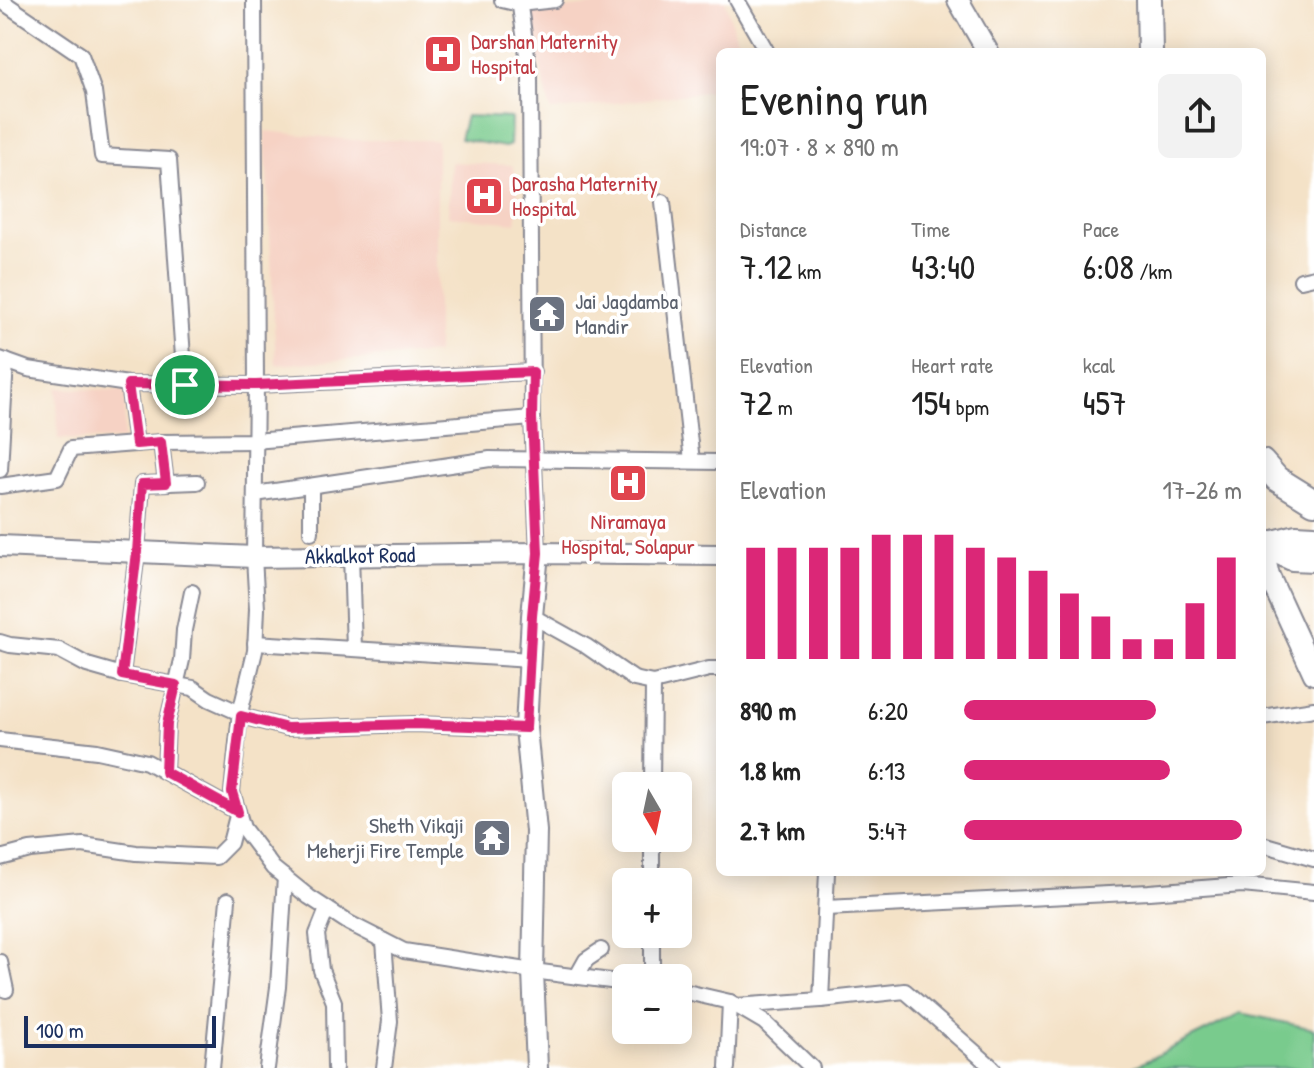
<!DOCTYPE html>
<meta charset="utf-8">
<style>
body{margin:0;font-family:"Patrick Hand",sans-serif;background:#f2f2f2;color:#222;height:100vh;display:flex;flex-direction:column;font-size:30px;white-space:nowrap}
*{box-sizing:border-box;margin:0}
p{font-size:26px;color:#767676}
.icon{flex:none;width:44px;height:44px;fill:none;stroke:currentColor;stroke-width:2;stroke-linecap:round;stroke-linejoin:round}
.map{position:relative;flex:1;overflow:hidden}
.side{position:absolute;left:716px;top:48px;width:550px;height:828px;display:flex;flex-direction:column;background:#fff;border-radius:12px;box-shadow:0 4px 20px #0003}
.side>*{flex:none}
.needle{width:52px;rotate:171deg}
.buttons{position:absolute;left:612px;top:772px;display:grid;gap:16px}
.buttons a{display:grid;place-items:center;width:80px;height:80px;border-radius:12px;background:#fff;box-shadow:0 4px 20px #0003;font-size:40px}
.scale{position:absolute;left:24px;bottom:20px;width:192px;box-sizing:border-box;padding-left:8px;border:4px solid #1b2f5e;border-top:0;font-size:22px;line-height:28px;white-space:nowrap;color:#1b2f5e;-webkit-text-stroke:6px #fff;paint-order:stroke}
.pin{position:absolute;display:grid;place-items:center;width:68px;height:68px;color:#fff;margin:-34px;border:4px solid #fff;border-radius:50%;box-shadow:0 2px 8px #0007}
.round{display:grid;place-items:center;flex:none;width:84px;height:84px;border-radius:12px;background:#f2f2f2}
.headline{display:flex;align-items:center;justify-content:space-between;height:136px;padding:0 24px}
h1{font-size:44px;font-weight:600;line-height:60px}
.metrics{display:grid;grid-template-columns:repeat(3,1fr);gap:12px;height:136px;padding:8px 24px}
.metrics div{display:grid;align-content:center}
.metrics b{font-size:34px;font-weight:600}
.metrics small{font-size:22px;font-weight:400}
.metrics p{font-size:22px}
.chart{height:224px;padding:16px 24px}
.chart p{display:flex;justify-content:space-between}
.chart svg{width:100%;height:144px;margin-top:8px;stroke:#db2777;stroke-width:6}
ul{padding:0 24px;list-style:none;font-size:26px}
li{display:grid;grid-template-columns:128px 96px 1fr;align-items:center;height:60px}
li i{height:20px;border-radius:10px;background:#db2777}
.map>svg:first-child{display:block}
.built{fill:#f6d2c4}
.green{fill:#79cb8d;stroke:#4a7d76;stroke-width:2}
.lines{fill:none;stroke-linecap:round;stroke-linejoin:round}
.street-casing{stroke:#888892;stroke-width:18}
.secondary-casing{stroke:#888892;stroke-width:24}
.primary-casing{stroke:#888892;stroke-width:28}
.street{stroke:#fff;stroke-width:14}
.secondary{stroke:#fff;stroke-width:20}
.primary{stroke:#fff;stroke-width:24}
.route-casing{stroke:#fff;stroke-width:16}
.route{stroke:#db2777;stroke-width:10}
.labels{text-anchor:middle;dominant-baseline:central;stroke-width:7;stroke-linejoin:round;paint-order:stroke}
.health-label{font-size:22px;fill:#be3a42;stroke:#fff;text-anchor:start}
.worship-label{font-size:22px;fill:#5b616d;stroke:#fff;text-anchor:start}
.street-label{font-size:22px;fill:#1b2f5e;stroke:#fff}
</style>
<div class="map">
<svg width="1314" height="1068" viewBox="0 0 1314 1068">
<rect width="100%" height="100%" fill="#fff"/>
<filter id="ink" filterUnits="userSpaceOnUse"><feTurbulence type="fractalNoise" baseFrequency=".0125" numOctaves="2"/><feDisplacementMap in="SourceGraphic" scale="16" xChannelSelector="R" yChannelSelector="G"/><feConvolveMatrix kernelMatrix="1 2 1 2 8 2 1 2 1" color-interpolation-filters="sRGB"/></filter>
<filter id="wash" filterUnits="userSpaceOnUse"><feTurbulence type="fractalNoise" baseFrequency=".006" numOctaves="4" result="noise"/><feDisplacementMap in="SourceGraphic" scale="32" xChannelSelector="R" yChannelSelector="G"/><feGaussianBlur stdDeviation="1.8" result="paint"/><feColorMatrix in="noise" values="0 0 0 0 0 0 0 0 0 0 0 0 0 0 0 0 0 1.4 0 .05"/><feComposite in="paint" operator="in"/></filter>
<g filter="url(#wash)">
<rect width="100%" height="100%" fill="#f4e2c7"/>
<g class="built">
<path d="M642,0h83l16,52h-21v38l-169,21 -24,-98z"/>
<path d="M265,131l88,9h84v213l-161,12z"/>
<path d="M451,162l61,3 6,19v24l-2,15 -68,-7z"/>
<path d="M57,388l69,3 -3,49 -65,-1z"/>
</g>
<g class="green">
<path d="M466,116l45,2 -1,27 -5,2 -45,-8z"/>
<path d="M1241,1013l73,16v39h-182z"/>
</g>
</g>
<g filter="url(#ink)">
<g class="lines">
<defs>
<g id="street">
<path d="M0,0l81,55 13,37 8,64 67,4 16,225"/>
<path d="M254,0l2,385 -2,172 3,52 -2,42 -15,62 -8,79 11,36 30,40 36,29 40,26 55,28 129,20 93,12"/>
<path d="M502,0l17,4 36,-4"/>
<path d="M519,0l11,75 2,343 6,135"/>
<path d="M737,0l30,52"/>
<path d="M663,202l29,259"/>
<path d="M1301,280l13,-3"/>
<path d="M0,359l28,10 100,15 128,1 277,-13"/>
<path d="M128,384l8,60"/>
<path d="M161,442l5,41"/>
<path d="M0,470l6,-109"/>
<path d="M0,486l57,-8 14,-29 90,-7 93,-1 278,-23"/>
<path d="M255,494l235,-35 230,3"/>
<path d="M311,532v-46"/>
<path d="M351,555l3,94"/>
<path d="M532,616l54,30 48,33 19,4 56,-14h11"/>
<path d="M0,642l10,3 49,5 28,15 35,10 71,13 16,11 31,14"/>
<path d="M255,643l275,17"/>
<path d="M122,675l15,-123 5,-68 55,-2"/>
<path d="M241,716l46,12 127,-4 112,4"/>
<path d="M1262,717l52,-8"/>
<path d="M0,740l97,11 50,11 91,50"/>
<path d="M165,772l2,-48 15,-64 2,-30 8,-38"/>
<path d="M652,786l1,-103"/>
<path d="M1262,844l52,15"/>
<path d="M0,858l30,-8 53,-5 53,8 80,4 14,-14 8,-31"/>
<path d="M652,882v-44"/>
<path d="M826,908l323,-16 93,-7 72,7"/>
<path d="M327,909l-10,25 4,36 13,32 1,66"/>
<path d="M0,962l6,28"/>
<path d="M577,976l9,-16 15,-10"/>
<path d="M652,978v-44"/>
<path d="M678,990l52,12 34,20 48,46"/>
<path d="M821,1000l6,-128"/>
<path d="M736,1006l85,-6 84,-9 88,77"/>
<path d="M212,1068l16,-168"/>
<path d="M267,1068l11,-81 7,-110"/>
<path d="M384,1068l6,-47 -6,-80"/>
<path d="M727,1068l3,-66"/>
</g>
<g id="secondary">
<path d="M958,0l30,52"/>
<path d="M0,546l254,11 284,-4 182,2"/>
<path d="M1262,546l7,30 45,98"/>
<path d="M537,1068l-4,-97 3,-140 -10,-103 6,-112 6,-63"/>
</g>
<g id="primary">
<path d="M1149,0l1,52"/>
<path d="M1262,462l15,17 37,23"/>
<path d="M1262,544l30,14 22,1"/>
<path d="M1263,546l33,-9 18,1"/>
</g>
</defs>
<use href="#street" class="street-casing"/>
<use href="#secondary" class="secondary-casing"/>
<use href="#primary" class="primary-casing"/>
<use href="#street" class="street"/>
<use href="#secondary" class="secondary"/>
<use href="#primary" class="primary"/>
</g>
</g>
<g class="lines" filter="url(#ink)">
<defs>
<path id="route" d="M533,372l-1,46 6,135 -6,63 -6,112 -112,-4 -127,4 -46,-12 -9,76 6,20 -73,-40 2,-48 9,-39 -54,-10 15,-123 5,-68 24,-1 -5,-41 -25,2 -8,-60 128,1z"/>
</defs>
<use href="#route" class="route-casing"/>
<use href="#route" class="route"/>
</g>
<defs>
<symbol id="hospital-square" viewBox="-11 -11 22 22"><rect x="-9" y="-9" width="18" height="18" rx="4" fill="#e0444e" stroke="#fff"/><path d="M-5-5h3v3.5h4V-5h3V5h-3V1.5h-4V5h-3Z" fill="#fff"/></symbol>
<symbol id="temple-square" viewBox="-11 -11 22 22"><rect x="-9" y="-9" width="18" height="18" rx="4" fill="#6b7280" stroke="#fff"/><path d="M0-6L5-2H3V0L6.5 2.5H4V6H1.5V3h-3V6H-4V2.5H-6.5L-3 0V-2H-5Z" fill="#fff"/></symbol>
</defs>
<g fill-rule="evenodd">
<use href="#hospital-square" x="421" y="32" width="44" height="44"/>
<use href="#hospital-square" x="462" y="174" width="44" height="44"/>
<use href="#temple-square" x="525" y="292" width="44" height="44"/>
<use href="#hospital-square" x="606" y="461" width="44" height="44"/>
<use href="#temple-square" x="470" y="816" width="44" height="44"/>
</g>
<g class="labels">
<g class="health-label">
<text x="471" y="41">Darshan Maternity<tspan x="471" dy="25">Hospital</tspan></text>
<text x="512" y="183">Darasha Maternity<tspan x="512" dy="25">Hospital</tspan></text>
<text x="628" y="521" text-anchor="middle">Niramaya<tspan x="628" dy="25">Hospital, Solapur</tspan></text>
</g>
<g class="worship-label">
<text x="575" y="301">Jai Jagdamba<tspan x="575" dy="25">Mandir</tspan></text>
<text x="464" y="825" text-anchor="end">Sheth Vikaji<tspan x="464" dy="25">Meherji Fire Temple</tspan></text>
</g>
<g class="street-label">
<text transform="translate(360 555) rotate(-1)">Akkalkot Road</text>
</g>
</g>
</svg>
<div class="buttons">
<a><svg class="needle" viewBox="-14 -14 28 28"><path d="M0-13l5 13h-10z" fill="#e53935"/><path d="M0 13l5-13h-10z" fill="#767676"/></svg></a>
<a>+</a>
<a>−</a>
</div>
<div class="scale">100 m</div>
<div class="pin" style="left:185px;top:385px;background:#1e9e55"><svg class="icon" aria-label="arrive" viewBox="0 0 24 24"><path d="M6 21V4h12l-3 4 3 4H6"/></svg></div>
<section class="side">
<div class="headline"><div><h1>Evening run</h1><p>19:07 · 8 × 890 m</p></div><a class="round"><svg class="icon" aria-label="share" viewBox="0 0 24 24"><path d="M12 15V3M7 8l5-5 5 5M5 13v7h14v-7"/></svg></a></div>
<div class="metrics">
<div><p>Distance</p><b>7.12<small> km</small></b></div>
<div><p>Time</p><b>43:40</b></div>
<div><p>Pace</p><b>6:08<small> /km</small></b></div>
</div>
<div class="metrics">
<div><p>Elevation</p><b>72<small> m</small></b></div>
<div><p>Heart rate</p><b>154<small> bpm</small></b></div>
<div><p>kcal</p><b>457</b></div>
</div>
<div class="chart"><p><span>Elevation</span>17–26 m</p>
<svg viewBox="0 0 160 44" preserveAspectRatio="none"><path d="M5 44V10M15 44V10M25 44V10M35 44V10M45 44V6M55 44V6M65 44V6M75 44V10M85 44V13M95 44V17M105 44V24M115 44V31M125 44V38M135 44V38M145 44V27M155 44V13"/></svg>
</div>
<ul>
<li><b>890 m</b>6:20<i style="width:69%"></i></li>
<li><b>1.8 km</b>6:13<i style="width:74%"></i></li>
<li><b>2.7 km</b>5:47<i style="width:100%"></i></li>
</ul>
</section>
</div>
